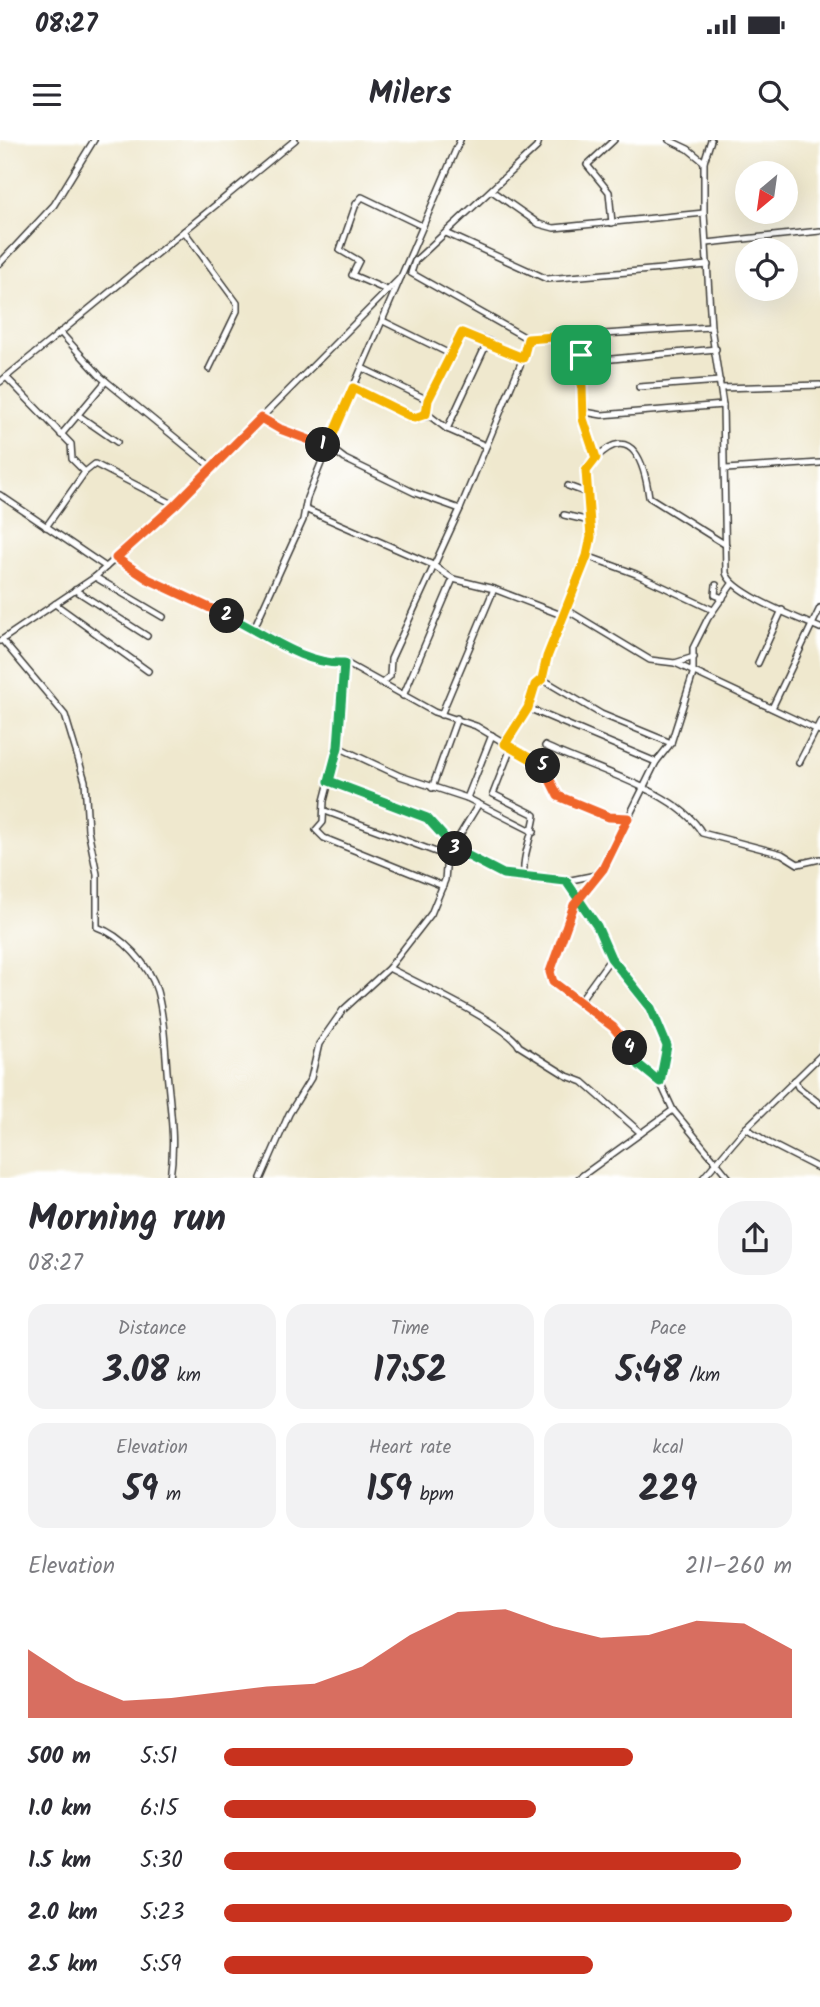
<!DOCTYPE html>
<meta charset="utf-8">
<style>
body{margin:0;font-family:Kalam,sans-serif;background:#f2f2f3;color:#2b2b33;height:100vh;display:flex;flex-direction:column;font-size:26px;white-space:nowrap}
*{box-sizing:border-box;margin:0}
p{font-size:23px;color:#7c7c81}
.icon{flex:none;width:38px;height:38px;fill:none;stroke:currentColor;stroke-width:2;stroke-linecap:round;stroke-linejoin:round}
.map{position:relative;height:1038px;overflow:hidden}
.sheet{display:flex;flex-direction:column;background:#fff;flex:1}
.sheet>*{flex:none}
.needle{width:46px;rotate:209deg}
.tools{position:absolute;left:735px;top:21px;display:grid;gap:14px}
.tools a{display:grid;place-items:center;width:63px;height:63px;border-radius:50%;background:#fff;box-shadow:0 7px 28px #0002;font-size:35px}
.pin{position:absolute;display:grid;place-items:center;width:60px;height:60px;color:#fff;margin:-30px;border-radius:14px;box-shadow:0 4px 10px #0006}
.km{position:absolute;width:35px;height:35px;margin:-18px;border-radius:50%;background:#222;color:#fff;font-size:19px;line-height:35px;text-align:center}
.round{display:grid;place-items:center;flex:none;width:74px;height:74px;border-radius:28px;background:#f2f2f3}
.headline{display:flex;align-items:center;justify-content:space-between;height:119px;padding:0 28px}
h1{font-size:38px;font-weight:700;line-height:52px}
.metrics{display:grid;grid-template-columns:repeat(3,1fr);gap:10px;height:119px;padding:7px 28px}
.metrics div{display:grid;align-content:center;border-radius:18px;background:#f2f2f3;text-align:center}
.metrics b{font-size:35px;font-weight:700}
.metrics small{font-size:19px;font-weight:400}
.metrics p{font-size:19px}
.chart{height:196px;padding:14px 28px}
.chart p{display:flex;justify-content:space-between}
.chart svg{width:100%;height:126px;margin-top:7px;fill:#c8321e;opacity:.7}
ul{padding:0 28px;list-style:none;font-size:23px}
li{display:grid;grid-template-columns:112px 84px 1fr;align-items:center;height:52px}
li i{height:18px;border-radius:9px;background:#c8321e}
.status{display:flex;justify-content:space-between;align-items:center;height:49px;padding:0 35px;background:#fff;direction:ltr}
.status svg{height:19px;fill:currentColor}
header{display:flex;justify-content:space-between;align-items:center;height:91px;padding:0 28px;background:#fff;font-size:32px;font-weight:700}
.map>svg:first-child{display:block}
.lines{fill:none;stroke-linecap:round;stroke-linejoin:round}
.street-casing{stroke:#3c3b37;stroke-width:8}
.street{stroke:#fff;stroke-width:5}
.split-1-casing{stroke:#fff;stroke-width:14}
.split-2-casing{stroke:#fff;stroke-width:14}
.split-3-casing{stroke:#fff;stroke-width:14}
.split-4-casing{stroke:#fff;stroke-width:14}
.split-5-casing{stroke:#fff;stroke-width:14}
.split-6-casing{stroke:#fff;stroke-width:14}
.split-1{stroke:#f5b400;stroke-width:9}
.split-2{stroke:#f0652b;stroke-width:9}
.split-3{stroke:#22a559;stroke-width:9}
.split-4{stroke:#22a559;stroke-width:9}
.split-5{stroke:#f0652b;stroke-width:9}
.split-6{stroke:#f5b400;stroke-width:9}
</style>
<div class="status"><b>08:27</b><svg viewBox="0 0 49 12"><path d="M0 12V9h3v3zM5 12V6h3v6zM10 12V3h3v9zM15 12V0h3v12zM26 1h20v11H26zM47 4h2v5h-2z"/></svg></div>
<header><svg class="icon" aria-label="menu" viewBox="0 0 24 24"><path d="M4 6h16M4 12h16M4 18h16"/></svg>Milers<svg class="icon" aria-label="search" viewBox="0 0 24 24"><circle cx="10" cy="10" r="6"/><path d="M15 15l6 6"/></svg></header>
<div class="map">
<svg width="820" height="1038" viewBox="0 0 820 1038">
<rect width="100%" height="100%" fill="#fff"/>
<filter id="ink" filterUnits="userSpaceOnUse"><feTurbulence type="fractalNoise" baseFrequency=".0143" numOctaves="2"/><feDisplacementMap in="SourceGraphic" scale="14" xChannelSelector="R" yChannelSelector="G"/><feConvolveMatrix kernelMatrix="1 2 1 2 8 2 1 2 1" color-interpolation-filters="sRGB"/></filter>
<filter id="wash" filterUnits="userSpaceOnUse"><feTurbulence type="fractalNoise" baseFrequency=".00686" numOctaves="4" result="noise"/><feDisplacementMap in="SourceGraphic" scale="28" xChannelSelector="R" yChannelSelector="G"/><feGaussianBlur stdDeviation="1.57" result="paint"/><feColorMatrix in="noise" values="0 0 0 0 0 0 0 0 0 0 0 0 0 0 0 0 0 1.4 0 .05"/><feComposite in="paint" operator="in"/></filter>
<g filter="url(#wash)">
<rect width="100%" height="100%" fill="#efe8ce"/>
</g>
<g filter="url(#ink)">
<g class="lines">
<defs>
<g id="street">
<path d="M669,0l19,9 16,13"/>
<path d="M711,0l-7,22v51l7,114 12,78 3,168c7,21 72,45 94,55"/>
<path d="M492,51l47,33 15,4 150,-15"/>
<path d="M612,83l-3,-31 -22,-27 27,-25"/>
<path d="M184,91l53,72v8l-28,58"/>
<path d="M446,93l101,46 161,-14"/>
<path d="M707,103l113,-12"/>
<path d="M0,123l54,-58 40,-65"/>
<path d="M389,151l-37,-16 7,-14 -19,-11 16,-46 6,-7 60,29"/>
<path d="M383,181l67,33"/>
<path d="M60,192l41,45 109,89"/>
<path d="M579,195l6,77 17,3 121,-10"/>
<path d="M528,199l183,-12"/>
<path d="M581,222l135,-13"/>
<path d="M362,228l66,32"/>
<path d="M6,237l65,67 1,15 13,13"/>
<path d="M0,242l295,-242"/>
<path d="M639,247l81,-6"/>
<path d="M353,248l61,30 16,-2 17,13 39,17"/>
<path d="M721,248l99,-3"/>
<path d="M585,272l-2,7 13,39c37,-37 49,9 53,39l77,48"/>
<path d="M426,274l2,-14 31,-64 7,-3 22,8"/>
<path d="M78,275l39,27"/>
<path d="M261,278l19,11 48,17 17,13 70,34 45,16"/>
<path d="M447,289l41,-88 35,17"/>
<path d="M61,295l45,-54"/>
<path d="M726,329l94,-6"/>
<path d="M568,346l19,7"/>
<path d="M0,355l106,72"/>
<path d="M305,369l128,56 20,14 41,10 70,27"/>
<path d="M564,375l26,6"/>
<path d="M46,387l39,-55 10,-8 80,41"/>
<path d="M587,416l49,18 77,36"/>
<path d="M116,418c41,29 89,46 134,68 30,15 59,39 94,36l90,50 42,14 59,35 8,5 15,30 51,21 19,1"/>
<path d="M95,437l68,40"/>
<path d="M716,445l-1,10 8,3"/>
<path d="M75,450l72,46"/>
<path d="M55,464l93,67"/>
<path d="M567,470l83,50 25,3 19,-6"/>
<path d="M254,488l49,-108 4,-22 21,-52 132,-306"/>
<path d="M2,500l63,75 20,66 3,49 9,44v53c24,8 53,38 60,64 7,26 8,54 10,80 3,37 9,69 3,107"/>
<path d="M0,501l95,-64 80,-72 226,-228"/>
<path d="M344,522l-6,85 -14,54 -1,21 -7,8 8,8 119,48"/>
<path d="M675,523l145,68"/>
<path d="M758,523l24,-53"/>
<path d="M542,539l59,35 70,29"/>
<path d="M382,543l8,-7 1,-17 69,-150 63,-151 5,-19 -117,-66 4,-12 122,-114 2,-7"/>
<path d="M403,556l50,-117"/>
<path d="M528,568l128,54"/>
<path d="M772,568l48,-100"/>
<path d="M441,575l53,-126"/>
<path d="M505,604l23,-36 7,-23 7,-6 5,-22 40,-101 4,-19 -5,-66 1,-5 9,-8"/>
<path d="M545,606c43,21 133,45 157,87l80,21 16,10 22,-5"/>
<path d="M338,607l62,29 67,22 67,34"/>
<path d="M511,608l-18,46 42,21c-2,20 -15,45 -10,63"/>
<path d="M799,623l21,-41"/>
<path d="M329,641l98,37 25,30 51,26 63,7 30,-6"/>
<path d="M432,648l25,-70"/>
<path d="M467,658l25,-63"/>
<path d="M325,671l122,45"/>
<path d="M566,741l31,45 14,32 40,50 16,38 -7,36 13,28"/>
<path d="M389,828c24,13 121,58 130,78l48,30 16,6 58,51"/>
<path d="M579,862l32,-44"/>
<path d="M795,940l3,7 22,17"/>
<path d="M660,942l-21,-18 -11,-20 -15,-17 -60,-45 -4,-10 25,-67 29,-36 53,-107 15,-19 22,-69v-26l15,-30 24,-34"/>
<path d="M746,988l23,15 51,26"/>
<path d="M261,1038l28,-64 22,-36 8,-34 24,-34 46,-42 42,-54 14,-34 2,-24 31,-51"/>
<path d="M579,1038l94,-68 56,68"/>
<path d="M703,1038l43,-50 74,-72"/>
</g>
</defs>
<use href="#street" class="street-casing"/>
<use href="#street" class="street"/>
</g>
</g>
<g class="lines" filter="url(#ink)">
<defs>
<path id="split-1" d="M323,305l5,1 25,-58 61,30 12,-4 2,-14 34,-67 61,25 5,-19 51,-4 2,20"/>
<path id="split-2" d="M227,476l-79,-37 -32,-21 59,-53 86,-87 19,11 43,16"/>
<path id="split-3" d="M227,476c36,16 75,49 117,47l-6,84 -9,34 98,37 28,31"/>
<path id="split-4" d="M455,709l48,25 63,7 31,45 14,32 40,50 16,38 -7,36 -21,-17 -9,-17"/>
<path id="split-5" d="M543,626l15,30 51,21 19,1 -25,51 -29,36 -24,67 3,10 60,45 17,21"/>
<path id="split-6" d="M543,626l-38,-22 23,-36 7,-23 7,-6 5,-22 40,-101 4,-19 -5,-66 10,-13 -13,-39 -2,-64"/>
</defs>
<use href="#split-1" class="split-1-casing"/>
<use href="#split-2" class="split-2-casing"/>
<use href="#split-3" class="split-3-casing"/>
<use href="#split-4" class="split-4-casing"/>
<use href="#split-5" class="split-5-casing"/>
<use href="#split-6" class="split-6-casing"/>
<use href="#split-1" class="split-1"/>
<use href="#split-2" class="split-2"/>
<use href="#split-3" class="split-3"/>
<use href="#split-4" class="split-4"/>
<use href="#split-5" class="split-5"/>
<use href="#split-6" class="split-6"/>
</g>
</svg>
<div class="tools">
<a><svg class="needle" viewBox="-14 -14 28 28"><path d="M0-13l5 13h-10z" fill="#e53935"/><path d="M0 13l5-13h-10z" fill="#7c7c81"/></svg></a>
<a><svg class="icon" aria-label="locate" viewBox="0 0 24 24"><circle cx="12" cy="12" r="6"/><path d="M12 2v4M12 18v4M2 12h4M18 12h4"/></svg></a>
</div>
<div class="pin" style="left:581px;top:215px;background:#1e9e55"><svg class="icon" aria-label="arrive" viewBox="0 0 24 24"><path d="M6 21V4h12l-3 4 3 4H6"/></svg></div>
<b class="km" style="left:323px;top:305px">1</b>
<b class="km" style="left:227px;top:476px">2</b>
<b class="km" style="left:455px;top:709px">3</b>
<b class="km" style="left:630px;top:908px">4</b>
<b class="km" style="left:543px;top:626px">5</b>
</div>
<section class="sheet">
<div class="headline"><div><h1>Morning run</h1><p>08:27</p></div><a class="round"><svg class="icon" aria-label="share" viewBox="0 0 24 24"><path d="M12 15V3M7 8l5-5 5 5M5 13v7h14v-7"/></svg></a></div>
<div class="metrics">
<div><p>Distance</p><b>3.08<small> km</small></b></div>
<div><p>Time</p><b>17:52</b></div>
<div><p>Pace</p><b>5:48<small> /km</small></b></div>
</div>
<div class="metrics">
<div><p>Elevation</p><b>59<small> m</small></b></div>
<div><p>Heart rate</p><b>159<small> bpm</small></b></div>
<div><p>kcal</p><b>229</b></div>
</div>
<div class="chart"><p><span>Elevation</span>211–260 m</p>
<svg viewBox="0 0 160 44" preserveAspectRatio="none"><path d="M0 44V20L10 31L20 38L30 37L40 35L50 33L60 32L70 26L80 15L90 7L100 6L110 12L120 16L130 15L140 10L150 11L160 20V44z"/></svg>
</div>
<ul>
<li><b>500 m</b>5:51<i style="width:72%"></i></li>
<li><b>1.0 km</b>6:15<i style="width:55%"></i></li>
<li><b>1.5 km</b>5:30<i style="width:91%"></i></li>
<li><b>2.0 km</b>5:23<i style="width:100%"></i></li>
<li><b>2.5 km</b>5:59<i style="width:65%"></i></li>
</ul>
</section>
